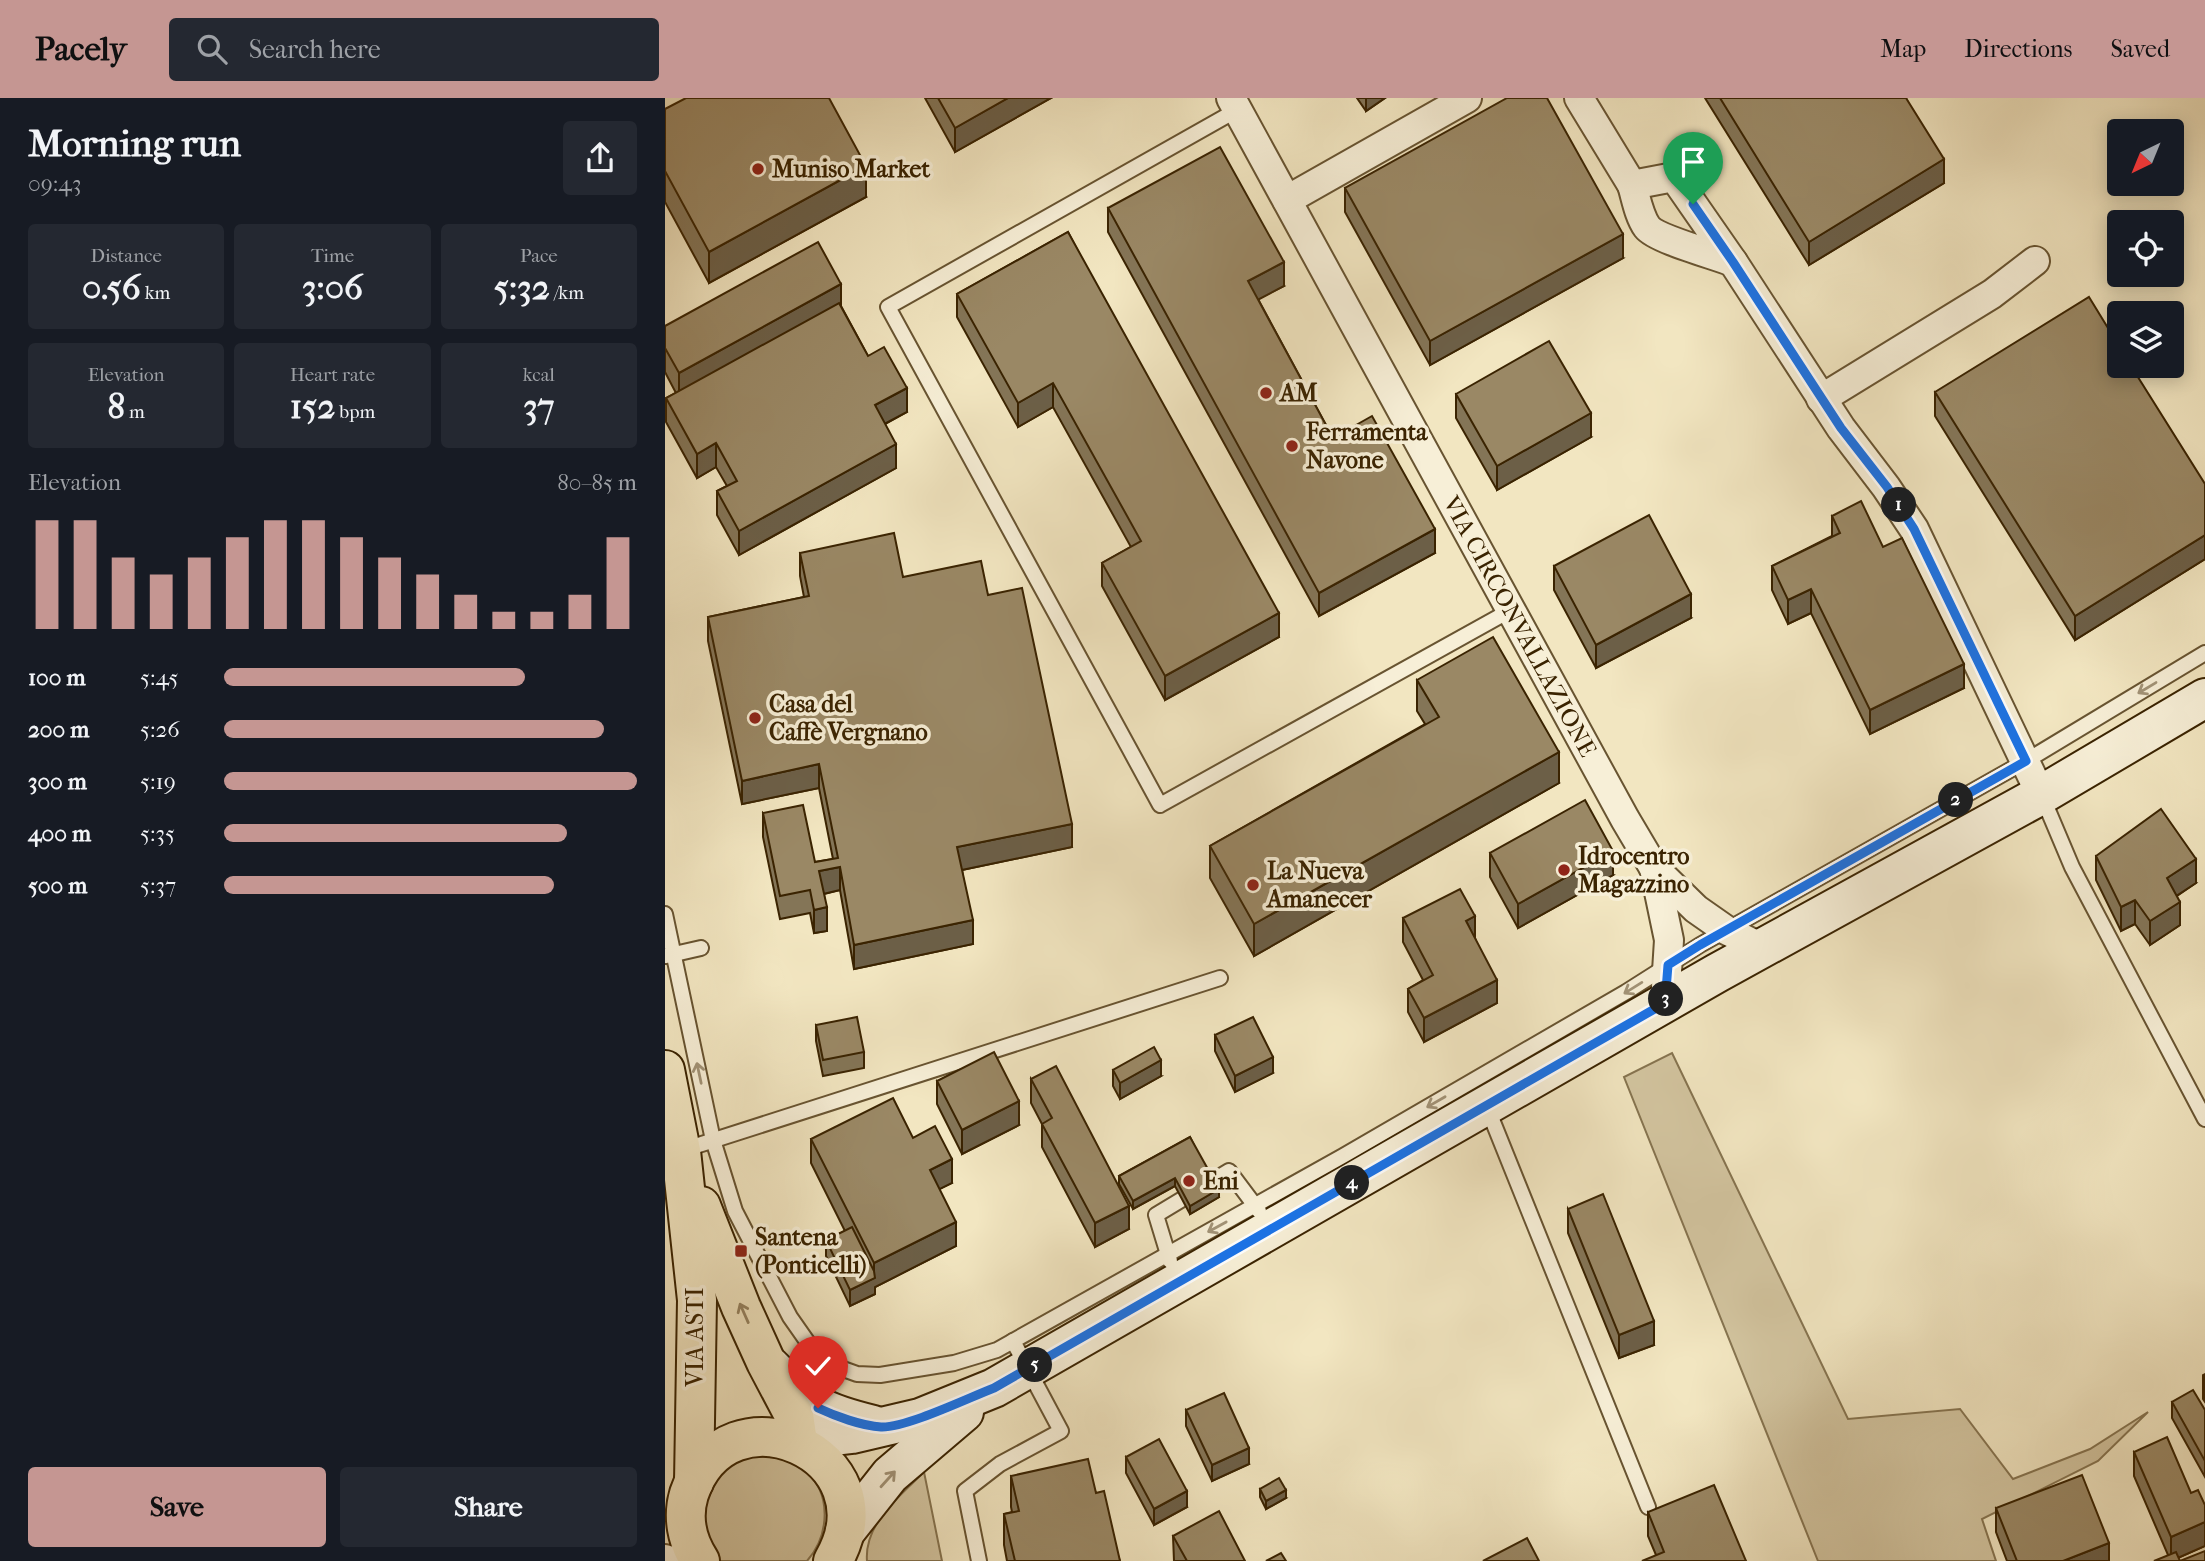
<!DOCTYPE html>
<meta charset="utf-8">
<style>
body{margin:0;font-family:"IM FELL French Canon",serif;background:#242831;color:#f1f3f6;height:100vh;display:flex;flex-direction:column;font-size:26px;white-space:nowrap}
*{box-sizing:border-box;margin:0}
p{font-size:23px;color:#9ea1a6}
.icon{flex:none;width:38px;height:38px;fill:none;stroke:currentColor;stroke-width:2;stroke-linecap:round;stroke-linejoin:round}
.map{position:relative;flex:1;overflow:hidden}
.panel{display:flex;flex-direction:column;background:#171b24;width:665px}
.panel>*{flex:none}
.needle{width:46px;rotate:223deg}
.buttons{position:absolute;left:1442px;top:21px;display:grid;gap:14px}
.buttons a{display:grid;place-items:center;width:77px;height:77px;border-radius:7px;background:#171b24;box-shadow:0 4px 18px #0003;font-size:35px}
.pin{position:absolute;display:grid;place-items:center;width:60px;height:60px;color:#fff;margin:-72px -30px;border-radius:50% 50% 50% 0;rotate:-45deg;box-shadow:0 0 7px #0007}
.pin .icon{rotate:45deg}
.km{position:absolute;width:35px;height:35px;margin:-18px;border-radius:50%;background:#222;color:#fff;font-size:19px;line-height:35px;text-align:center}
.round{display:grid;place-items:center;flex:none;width:74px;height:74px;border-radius:7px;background:#242831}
.summary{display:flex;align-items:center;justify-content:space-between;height:119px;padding:0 28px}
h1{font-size:38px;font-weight:700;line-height:52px}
.figures{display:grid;grid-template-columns:repeat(3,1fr);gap:10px;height:119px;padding:7px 28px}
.figures div{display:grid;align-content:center;border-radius:7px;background:#242831;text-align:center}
.figures b{font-size:35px;font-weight:700}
.figures small{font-size:19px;font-weight:400}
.figures p{font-size:19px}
.chart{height:196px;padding:14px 28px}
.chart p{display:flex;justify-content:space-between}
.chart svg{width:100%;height:126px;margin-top:7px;stroke:#c59692;stroke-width:6}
.primary-button{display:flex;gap:14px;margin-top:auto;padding:14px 28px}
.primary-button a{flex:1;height:80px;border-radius:7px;background:#c59692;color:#111;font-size:28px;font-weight:700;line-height:80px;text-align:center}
.primary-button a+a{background:#242831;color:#f1f3f6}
ul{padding:0 28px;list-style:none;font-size:23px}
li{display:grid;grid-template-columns:112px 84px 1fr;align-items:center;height:52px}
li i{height:18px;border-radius:9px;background:#c59692}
header{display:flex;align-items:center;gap:42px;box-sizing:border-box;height:98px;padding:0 35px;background:#c59692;color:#111}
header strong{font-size:33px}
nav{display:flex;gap:38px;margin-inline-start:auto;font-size:24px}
.search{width:490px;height:63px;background:#242831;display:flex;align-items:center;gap:18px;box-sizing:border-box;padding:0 24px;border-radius:7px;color:#9ea1a6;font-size:26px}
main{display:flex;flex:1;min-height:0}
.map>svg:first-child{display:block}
.green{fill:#d3c5a0;stroke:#867450;stroke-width:2}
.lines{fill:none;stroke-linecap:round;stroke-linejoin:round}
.service-casing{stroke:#685431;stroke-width:18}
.minor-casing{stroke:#685431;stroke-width:32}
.secondary-casing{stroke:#3a2301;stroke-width:42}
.primary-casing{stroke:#3a2301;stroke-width:42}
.service{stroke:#f7efd7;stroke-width:14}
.minor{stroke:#f7efd7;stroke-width:28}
.secondary{stroke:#f7efd7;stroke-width:38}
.primary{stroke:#f2e6c1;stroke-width:38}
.wall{fill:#847557;stroke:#3a2301;stroke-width:2}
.shaded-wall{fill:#6c5f47;stroke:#3a2301;stroke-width:2}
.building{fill:#9a8865;stroke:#3a2301;stroke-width:2}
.oneway{stroke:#a29377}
.oneway2{stroke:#968461}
.route-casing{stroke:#fff;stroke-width:14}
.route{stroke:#1a73e8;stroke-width:9}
.poi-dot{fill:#8f2418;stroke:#f7efd7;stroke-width:2.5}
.labels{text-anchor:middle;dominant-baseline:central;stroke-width:7;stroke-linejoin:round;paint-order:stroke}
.poi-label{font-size:24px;font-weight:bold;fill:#3a2301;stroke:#f7efd7;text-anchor:start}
.street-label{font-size:24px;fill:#3a2301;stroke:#f7efd7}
</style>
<header>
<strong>Pacely</strong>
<div class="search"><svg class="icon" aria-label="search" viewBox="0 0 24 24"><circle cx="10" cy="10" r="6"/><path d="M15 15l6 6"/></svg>Search here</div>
<nav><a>Map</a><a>Directions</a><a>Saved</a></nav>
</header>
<main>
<section class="panel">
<div class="summary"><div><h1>Morning run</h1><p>09:43</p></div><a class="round"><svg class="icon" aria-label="share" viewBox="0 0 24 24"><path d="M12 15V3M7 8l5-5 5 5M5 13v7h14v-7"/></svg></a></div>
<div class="figures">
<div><p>Distance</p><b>0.56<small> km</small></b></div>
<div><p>Time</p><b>3:06</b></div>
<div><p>Pace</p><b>5:32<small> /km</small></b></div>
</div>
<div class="figures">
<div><p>Elevation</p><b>8<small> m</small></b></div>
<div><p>Heart rate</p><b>152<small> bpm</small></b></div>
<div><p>kcal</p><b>37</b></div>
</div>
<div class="chart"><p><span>Elevation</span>80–85 m</p>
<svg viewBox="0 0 160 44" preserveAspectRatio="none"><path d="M5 44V6M15 44V6M25 44V19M35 44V25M45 44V19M55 44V12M65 44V6M75 44V6M85 44V12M95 44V19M105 44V25M115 44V32M125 44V38M135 44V38M145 44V32M155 44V12"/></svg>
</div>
<ul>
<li><b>100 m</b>5:45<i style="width:73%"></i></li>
<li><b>200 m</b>5:26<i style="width:92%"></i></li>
<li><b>300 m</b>5:19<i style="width:100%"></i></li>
<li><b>400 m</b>5:35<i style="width:83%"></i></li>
<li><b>500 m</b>5:37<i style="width:80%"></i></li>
</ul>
<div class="primary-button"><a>Save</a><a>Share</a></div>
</section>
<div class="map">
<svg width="1540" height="1463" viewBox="0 0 1540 1463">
<rect width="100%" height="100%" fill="#f2e6c1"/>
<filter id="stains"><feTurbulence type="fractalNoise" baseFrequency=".00286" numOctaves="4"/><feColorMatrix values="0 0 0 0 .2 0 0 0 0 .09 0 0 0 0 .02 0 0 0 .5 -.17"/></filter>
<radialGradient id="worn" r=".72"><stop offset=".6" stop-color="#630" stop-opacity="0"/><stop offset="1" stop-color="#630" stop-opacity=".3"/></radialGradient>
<g class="green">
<path d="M1007,955l176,366 112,-10 53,70 77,-30 58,-37 -50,49 -116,58 14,42h-178l-194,-484z"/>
<path d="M115,1358c8,4 17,9 24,14 29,23 25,66 3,91h-91l-15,-24 2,-47 34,-32z"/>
<path d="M259,1374l18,89h-75c-3,-38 33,-65 57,-89z"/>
</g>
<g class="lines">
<defs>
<g id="service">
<path d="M572,12l-349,197 241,441 31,57 351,-195"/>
<path d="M1377,698l30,71 133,252"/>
<path d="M0,816l48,226 22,71 55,106 21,30 21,18 25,9 23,1 74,-12 43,-13 346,-194 283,-164 74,-47 326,-184 179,-108"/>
<path d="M1,858l35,-8"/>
<path d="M822,1009l161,400"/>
<path d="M18,1052l537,-172"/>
<path d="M505,1163l-14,-46 73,-44 30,40"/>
<path d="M314,1463l-14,-70 35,-27 61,-33 -48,-90"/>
</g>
<g id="minor">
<path id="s1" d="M566,0l394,721 29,49 42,41 30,21 36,18"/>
<path d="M914,0l53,87"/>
<path d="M1009,79l59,85c-17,-7 -77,-23 -86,-35 -8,-11 -11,-29 -15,-42z"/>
<path d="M622,102l180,-102"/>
<path d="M1068,164l108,166 45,59 28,42 127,266"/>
<path d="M1156,301l171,-105 43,-33"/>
<path d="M989,770l15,72 -4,63"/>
<path d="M0,1461l6,2"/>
</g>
<g id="secondary">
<path d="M105,1268c39,39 50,46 103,59"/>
<path d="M141,1349l20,-10 26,-3 68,-16 74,-30 723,-415 324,-178 164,-97"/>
<path d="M180,1434l45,-57 74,-63"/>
</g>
<g id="primary">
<path d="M0,972l16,81 16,149 -3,182"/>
<path d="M36,1108l40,101 25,55 28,53 4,28"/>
<path d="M35,1463c-13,-20 -18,-44 -11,-67 38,-114 206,-39 144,67"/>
</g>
</defs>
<use href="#service" class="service-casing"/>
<use href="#minor" class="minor-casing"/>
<use href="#secondary" class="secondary-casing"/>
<use href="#primary" class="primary-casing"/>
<use href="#service" class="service"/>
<use href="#minor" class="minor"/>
<use href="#secondary" class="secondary"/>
<use href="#primary" class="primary"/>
</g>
<g class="wall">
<path d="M260,0h126l-96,54z"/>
<path d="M692,0h28l-19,13z"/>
<path d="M1040,0h201l38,85 -135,82z"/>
<path d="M0,11l201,88 -157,86 -44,-81z"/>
<path d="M680,90l278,70 -193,107 -85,-153z"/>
<path d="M443,110l176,78 -26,13 75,139 102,115 -116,63 -211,-384z"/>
<path d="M403,134l211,405 -114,63 -63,-114v-23l29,-16 -78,-140 -35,20 -61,-110v-23z"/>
<path d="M176,208l27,50 39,56 -22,12 11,44 -157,87 -22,-40v-24l10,-5 -11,-19 -19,11 -31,-56v-24l10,-5 -11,-21v-46z"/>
<path d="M1270,294l270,92v75l-130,81 -140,-224z"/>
<path d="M791,296l135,43 -94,53 -41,-72z"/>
<path d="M1167,418l51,31 81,141 -94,46 -59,-121 -23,11 -16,-34v-24l60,-30z"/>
<path d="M135,455l103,24 85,18 84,252 -110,23 11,74 -119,25 -14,-79 -16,4 3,37 -13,2 -4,-20 -30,6 -17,-82v-24l52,49 18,-3 -14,-71 -77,16 -34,-163v-24l96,-20 -4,-21z"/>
<path d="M889,468l137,52 -95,50 -42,-78z"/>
<path d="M752,582l142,103 -305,173 -44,-78v-32l215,-122 -8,-13z"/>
<path d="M825,755l123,22 -95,53 -28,-51z"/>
<path d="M1431,758l100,27 -19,13 3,29 -30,20 -15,-21 -14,7 -25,-51z"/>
<path d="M738,820l72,20 22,65 -73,39 -16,-30v-23l15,-9 -20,-38z"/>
<path d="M151,927l48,27v16l-41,8 -7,-35z"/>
<path d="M550,937l58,38 -38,19 -20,-41z"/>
<path d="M448,972l48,6 -41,23 -7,-13z"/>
<path d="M366,981l98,150 -34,18 -53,-100v-23l-11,-21z"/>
<path d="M272,983l82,44 -57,29 -25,-50z"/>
<path d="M525,1039l29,60 -29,17 -15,-28 -42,23 -14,-25v-8z"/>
<path d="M248,1040l39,45 -13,6 17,57 -81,41v7l-25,12 -24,-50v-16l19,-9 -34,-68v-24z"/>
<path d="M903,1111l86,136 -35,13 -51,-125z"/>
<path d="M1540,1276v28l-2,-3v-24z"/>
<path d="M1507,1304l33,8v67l-33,-59z"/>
<path d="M521,1312l63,54 -37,17 -26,-55z"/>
<path d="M1469,1354l71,53v41l-27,12 -10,-3 -34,-79z"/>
<path d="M461,1359l61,50 -33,18 -28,-52z"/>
<path d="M346,1378l85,17 24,68h-113l-3,-16v-31l8,-2 -1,-5z"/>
<path d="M595,1391l26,9 -20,11 -6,-12z"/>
<path d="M1331,1410l113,53h-102l-11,-29z"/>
<path d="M983,1414l98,49 -90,-6 -8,-19z"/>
<path d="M508,1438l72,25h-71z"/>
</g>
<g class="shaded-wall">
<path d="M343,0h43l-96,54v-24z"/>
<path d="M701,0h19l-19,13z"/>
<path d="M1279,61v24l-135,82v-23z"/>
<path d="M201,68v31l-157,86v-31z"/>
<path d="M958,136v24l-193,107v-24z"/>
<path d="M619,164v24l-36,19v-24z"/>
<path d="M176,186v23l-162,90v-24z"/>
<path d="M388,285v24l-35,20v-24z"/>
<path d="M242,290v24l-32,17v-24z"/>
<path d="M926,315v24l-94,53v-24z"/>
<path d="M51,345v24l-19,11v-24z"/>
<path d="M231,346v24l-157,87v-24z"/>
<path d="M770,431v24l-116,63v-23z"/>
<path d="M1540,437v24l-130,81v-24z"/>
<path d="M1146,491v24l-23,11v-24z"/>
<path d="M1026,496v24l-95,50v-23z"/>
<path d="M614,515v24l-114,63v-24z"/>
<path d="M1299,566v24l-94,46v-24z"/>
<path d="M894,654v31l-305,173v-32z"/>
<path d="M154,666v24l-77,16v-23z"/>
<path d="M407,726v23l-115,24v-24z"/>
<path d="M948,753v24l-95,53v-24z"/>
<path d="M1531,761v24l-29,19v-24z"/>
<path d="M175,769v23l-21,5v-24z"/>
<path d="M1470,802v24l-14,7v-24z"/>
<path d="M1515,804v23l-30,20v-24z"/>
<path d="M162,809v24l-13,2v-23z"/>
<path d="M810,818v24l-9,-19z"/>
<path d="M308,822v24l-119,25v-24z"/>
<path d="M832,882v23l-73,39v-24z"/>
<path d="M608,959v16l-38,19v-16z"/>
<path d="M496,962v16l-41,23v-16z"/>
<path d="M354,1003v24l-57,29v-24z"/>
<path d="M287,1061v24l-22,11v-24z"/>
<path d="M510,1080v8l-42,23v-8z"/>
<path d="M554,1091v8l-29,17v-8z"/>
<path d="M464,1108v23l-34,18v-24z"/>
<path d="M291,1124v24l-81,41v7l-25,12v-16l24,-12v-15z"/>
<path d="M989,1223v24l-35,13v-23z"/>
<path d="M584,1350v16l-37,17v-16z"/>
<path d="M621,1392v8l-20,11v-8z"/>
<path d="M522,1393v16l-33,18v-16z"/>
<path d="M1540,1424v24l-34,15v-24z"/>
<path d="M1444,1445v18h-46z"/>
</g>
<g class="building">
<path d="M21,0h143l37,68 -157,86 -44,-81v-62z"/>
<path d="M273,0h70l-53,30z"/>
<path d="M842,0h40l76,136 -193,107 -85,-153z"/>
<path d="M1055,0h186l38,61 -135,83z"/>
<path d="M555,49l64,115 -36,19 85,157 39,-22 63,113 -116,64 -211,-385z"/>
<path d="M403,134l211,381 -114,63 -63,-113 39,-22 -88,-158 -35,20 -61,-109z"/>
<path d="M153,144l23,42 -162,89 -14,-25v-22z"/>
<path d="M1424,199l30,49v20h12l74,118v51l-130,81 -140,-224z"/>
<path d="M174,205l29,53 16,-9 23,41 -32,17 21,39 -157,87 -22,-40 20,-10 -21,-38 -19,11 -31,-56z"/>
<path d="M884,243l42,72 -94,53 -41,-72z"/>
<path d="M1196,403l22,46 19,-9 62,126 -94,46 -59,-121 -23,11 -16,-34 68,-33 -8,-17z"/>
<path d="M984,417l42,79 -95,51 -42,-79z"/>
<path d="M229,435l9,44 78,-16 7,34 34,-7 50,236 -115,23 16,73 -119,25 -14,-78 -21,4 8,36 -13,3 -4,-20 -30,6 -17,-83 40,-8 12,57 23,-4 -19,-94 -77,17 -34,-164 101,-21 -9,-43z"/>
<path d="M828,539l66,115 -305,172 -44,-78 229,-129 -22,-37z"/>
<path d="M920,702l28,51 -95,53 -28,-51z"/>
<path d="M1496,711l35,50 -29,19 13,24 -30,19 -15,-21 -14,7 -25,-51z"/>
<path d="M795,791l15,27 -9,5 31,59 -73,38 -16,-29 25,-14 -30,-57z"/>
<path d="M192,919l7,35 -41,8 -7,-35z"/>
<path d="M588,919l20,40 -38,19 -20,-41z"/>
<path d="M489,949l7,13 -41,23 -7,-13z"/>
<path d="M329,954l25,49 -57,29 -25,-49z"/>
<path d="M391,968l73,140 -34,17 -53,-99 10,-6 -21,-39z"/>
<path d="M228,1000l20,40 22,-12 17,33 -22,11 26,52 -82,41 -63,-124z"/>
<path d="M525,1039l29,52 -29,17 -15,-28 -42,23 -14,-25z"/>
<path d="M938,1096l51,127 -35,14 -51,-126z"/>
<path d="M187,1129l22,44 1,7 -25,12 -24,-50z"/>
<path d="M1528,1292l12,20v51l-33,-59z"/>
<path d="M559,1295l25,55 -37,17 -26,-55z"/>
<path d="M1502,1339l24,56 7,-3 7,15v17l-34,15 -37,-85z"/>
<path d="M494,1341l28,52 -33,18 -28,-52z"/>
<path d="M423,1361l8,34 8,-2 16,70h-105l-11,-47 15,-3 -8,-35z"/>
<path d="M1417,1377l27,68 -46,18h-46l-21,-53z"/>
<path d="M614,1380l7,12 -20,11 -6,-12z"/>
<path d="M1049,1387l32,76h-104l22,-9 -16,-40z"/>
<path d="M554,1413l26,50h-58l-14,-25z"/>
<path d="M862,1440l12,23h-56z"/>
<path d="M1540,1453v10h-25z"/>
<path d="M1511,1454l4,9h-26z"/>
<path d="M616,1455l5,8h-20z"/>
</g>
<defs><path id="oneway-shaft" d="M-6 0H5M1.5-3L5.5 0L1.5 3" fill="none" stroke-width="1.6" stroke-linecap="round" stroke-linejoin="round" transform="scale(1.75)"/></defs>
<g class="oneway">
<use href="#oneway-shaft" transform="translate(1482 590) rotate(149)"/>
<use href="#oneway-shaft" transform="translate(968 890) rotate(148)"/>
<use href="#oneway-shaft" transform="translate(34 975) rotate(-102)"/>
<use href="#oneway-shaft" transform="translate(771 1004) rotate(150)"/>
<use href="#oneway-shaft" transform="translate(552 1129) rotate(151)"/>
<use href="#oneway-shaft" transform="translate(223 1381) rotate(-48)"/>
</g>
<use class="oneway2" href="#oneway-shaft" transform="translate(79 1215) rotate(-114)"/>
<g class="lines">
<defs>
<path id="route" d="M153,1310c17,8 44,18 63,19 25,1 87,-29 113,-39l671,-385 3,-38 32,-20 326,-184 -112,-232 -27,-42 -46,-59 -108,-166 -40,-58"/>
</defs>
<use href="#route" class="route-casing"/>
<use href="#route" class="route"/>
</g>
<g class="poi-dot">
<circle cx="93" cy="71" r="7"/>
<circle cx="601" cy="295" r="7"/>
<circle cx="627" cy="348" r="7"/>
<circle cx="90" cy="620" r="7"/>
<circle cx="899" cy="772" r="7"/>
<circle cx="588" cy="787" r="7"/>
<circle cx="524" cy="1083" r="7"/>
<rect x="69" y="1146" width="14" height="14" rx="3.5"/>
</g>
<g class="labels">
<g class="poi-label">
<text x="107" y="71">Muniso Market</text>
<text x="615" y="295">AM</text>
<text x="641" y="334">Ferramenta<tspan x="641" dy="28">Navone</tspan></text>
<text x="104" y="606">Casa del<tspan x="104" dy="28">Caffè Vergnano</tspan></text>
<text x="913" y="758">Idrocentro<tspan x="913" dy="28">Magazzino</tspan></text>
<text x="602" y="773">La Nueva<tspan x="602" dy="28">Amanecer</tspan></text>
<text x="538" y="1083">Eni</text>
<text x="90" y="1139">Santena<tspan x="90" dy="28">(Ponticelli)</tspan></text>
</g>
<g class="street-label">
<text stroke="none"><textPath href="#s1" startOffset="602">VIA CIRCONVALLAZIONE</textPath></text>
<text transform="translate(30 1239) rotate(-90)">VIA ASTI</text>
</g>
</g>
<rect width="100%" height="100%" filter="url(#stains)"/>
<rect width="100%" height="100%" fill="url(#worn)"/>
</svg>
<div class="buttons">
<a><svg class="needle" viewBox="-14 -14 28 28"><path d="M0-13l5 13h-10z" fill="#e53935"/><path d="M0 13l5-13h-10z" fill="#9ea1a6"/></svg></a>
<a><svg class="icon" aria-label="locate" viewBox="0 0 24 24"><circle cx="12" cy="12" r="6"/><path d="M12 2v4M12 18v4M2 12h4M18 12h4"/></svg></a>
<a><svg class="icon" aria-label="layers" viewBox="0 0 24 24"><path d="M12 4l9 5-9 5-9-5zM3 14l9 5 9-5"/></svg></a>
</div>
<div class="pin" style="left:1028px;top:106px;background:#1e9e55"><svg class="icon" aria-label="arrive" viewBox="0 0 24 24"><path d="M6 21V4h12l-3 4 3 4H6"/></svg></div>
<div class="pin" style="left:153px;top:1310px;background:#d93025"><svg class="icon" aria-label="check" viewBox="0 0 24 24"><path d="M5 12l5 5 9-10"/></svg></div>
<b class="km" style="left:1234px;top:407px">1</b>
<b class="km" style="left:1291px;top:702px">2</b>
<b class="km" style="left:1001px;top:901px">3</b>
<b class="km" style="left:687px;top:1085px">4</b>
<b class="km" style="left:370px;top:1267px">5</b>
</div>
</main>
